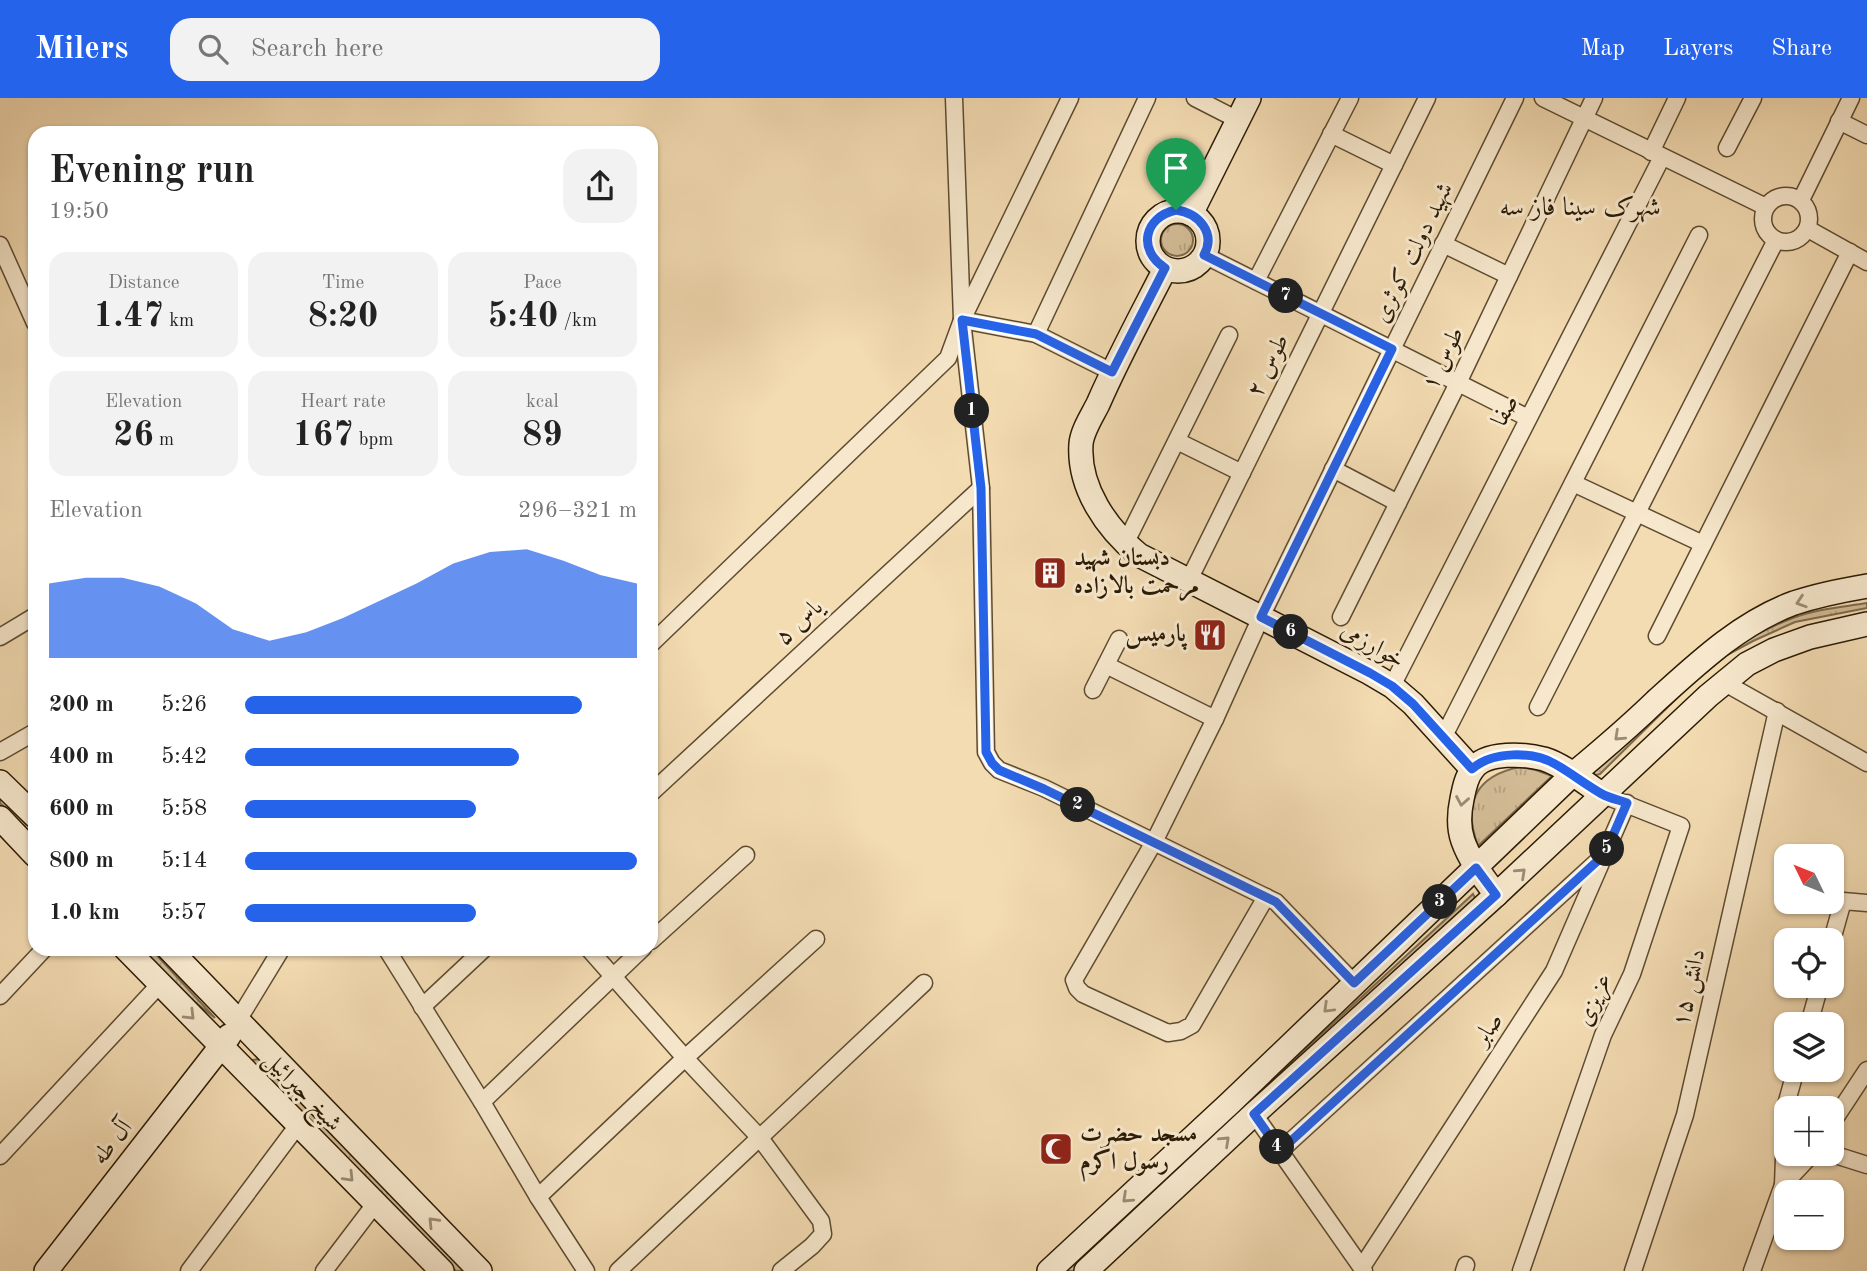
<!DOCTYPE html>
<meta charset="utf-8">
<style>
body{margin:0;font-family:"Old Standard TT",Amiri,serif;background:#f2f2f2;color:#222;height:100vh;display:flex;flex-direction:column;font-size:26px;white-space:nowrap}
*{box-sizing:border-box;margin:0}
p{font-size:23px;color:#767676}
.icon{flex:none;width:38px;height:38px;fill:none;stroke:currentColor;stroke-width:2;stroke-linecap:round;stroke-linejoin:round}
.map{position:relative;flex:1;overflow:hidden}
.sheet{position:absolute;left:28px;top:28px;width:630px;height:830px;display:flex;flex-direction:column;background:#fff;border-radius:21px;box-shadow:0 2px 5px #0004}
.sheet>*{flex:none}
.needle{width:46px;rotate:313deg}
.fabs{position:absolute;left:1774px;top:746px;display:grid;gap:14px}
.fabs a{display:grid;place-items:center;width:70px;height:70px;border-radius:14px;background:#fff;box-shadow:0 2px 5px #0004;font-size:35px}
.pin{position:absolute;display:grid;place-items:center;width:60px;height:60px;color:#fff;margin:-72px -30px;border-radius:50% 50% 50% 0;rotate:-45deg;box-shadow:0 0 7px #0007}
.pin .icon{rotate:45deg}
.km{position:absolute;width:35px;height:35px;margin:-18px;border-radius:50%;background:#222;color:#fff;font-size:19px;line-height:35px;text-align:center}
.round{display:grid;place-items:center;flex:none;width:74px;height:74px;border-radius:21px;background:#f2f2f2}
.head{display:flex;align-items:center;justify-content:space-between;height:119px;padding:0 21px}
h1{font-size:38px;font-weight:700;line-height:52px}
.metrics{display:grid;grid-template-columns:repeat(3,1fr);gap:10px;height:119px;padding:7px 21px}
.metrics div{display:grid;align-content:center;border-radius:18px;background:#f2f2f2;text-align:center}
.metrics b{font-size:35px;font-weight:700}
.metrics small{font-size:19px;font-weight:400}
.metrics p{font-size:19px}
.chart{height:196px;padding:14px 21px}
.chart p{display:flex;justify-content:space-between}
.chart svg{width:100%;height:126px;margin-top:7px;fill:#2563eb;opacity:.7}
ul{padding:0 21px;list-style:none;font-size:23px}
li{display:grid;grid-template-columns:112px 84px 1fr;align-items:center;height:52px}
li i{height:18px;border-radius:9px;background:#2563eb}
header{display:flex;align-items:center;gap:42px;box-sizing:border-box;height:98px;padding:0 35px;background:#2563eb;color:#fff}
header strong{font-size:33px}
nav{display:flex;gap:38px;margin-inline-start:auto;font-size:24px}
.search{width:490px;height:63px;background:#f2f2f2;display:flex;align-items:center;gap:18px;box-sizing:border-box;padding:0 24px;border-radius:21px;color:#767676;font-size:26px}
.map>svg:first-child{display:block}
.grass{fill:url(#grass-tufts);stroke:#7e6a4c;stroke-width:2}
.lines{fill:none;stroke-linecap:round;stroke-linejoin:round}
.street-casing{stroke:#5d4b30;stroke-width:19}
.secondary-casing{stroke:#2b1b04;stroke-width:26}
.street{stroke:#f7e8cd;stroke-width:16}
.secondary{stroke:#f7e8cd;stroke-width:23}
.oneway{stroke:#9b8c73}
.route-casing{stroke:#fff;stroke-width:14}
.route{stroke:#2563eb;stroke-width:9}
.labels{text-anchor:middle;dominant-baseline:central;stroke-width:6;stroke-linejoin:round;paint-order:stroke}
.street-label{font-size:24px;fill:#2b1b04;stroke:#f7e8cd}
.poi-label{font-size:24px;font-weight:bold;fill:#2b1b04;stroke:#f7e8cd;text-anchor:start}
.neighbourhood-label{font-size:26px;fill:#2b1b04;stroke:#f7e8cd}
</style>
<header>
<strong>Milers</strong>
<div class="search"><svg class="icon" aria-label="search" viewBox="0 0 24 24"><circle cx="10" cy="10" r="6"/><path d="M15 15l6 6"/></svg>Search here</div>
<nav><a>Map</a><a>Layers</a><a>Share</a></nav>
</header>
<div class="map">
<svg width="1867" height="1173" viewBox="0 0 1867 1173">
<defs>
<pattern id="grass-tufts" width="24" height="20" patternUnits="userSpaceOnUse" patternTransform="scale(1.75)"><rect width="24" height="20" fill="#d1ba94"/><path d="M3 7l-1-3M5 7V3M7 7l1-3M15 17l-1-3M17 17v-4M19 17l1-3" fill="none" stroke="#b49f7e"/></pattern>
</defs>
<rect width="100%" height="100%" fill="#f3dbb2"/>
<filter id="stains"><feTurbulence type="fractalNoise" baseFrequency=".00286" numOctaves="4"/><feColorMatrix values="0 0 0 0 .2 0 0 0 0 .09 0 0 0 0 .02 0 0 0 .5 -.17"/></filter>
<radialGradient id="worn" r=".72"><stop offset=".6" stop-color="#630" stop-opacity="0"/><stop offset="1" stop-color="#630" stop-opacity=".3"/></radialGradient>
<g class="grass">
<circle cx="1177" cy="142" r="16"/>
<path d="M1867,505v5l-72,14 -42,19 -26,14 -39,32 -88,87 -4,1 -3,-2 2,-4c60,-56 119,-122 198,-151 23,-9 50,-11 74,-15z"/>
<path d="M1520,669l16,3 16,6 -74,70c-15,-41 -4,-70 42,-79z"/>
<path d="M0,693l35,36v6l-8,-1 -27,-29z"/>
<path d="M1473,796l2,4 -4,7 -275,252 -121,114h-10z"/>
<path d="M141,851h10l64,69 -34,-27z"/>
<path d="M260,961l207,212h-11l-2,-2 -196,-200 -6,-9z"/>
</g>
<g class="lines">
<defs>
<g id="street">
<path d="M954,0l8,222 74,14 76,38"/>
<path d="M1195,0l43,22"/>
<path d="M1543,0l223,109"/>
<path d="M1839,23l28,14"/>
<path d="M1331,36l63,31"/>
<path d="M1727,50l26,-50"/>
<path d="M1651,54l26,-54"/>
<circle cx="1786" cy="121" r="23"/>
<path d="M1801,102l50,-102"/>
<path d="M1808,131l59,33"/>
<path d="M1443,146l66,32"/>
<path d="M0,147l35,78"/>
<path d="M1204,157l324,163"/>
<path d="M1256,183l94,-183"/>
<path d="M962,222l19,168 5,264 6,11 7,7 45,18 232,114 78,81"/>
<path d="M1036,236l111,-236"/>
<path d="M1177,343l65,32"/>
<path d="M1333,371l65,34"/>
<path d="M1573,385l130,61"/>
<path d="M1125,446l104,-209"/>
<path d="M1189,482l238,-482"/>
<path d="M1341,519l117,-234 136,-285"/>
<path d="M1657,538l193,-384"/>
<path d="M0,539l35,-21"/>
<path d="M651,546l297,-286 14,-38 108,-222"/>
<path d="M1106,567l109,54"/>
<path d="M1725,585l142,80"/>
<path d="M1392,588l270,-529"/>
<path d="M1093,592l26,-51"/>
<path d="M1538,609l238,-467"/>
<path d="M1442,637l6,-7 251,-493"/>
<path d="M0,654l35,-20"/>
<path d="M651,695l330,-305"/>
<path d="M1266,799l-74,128 -11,6 -13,2 -85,-39 -6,-6 -3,-8 80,-138 61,-123 46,-102 254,-519"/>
<path d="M1832,842l11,-39 24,2"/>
<path d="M651,843l95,-86"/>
<path d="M386,850l96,154 56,95 48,74"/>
<path d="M588,850l97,110 75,80 61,83 2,13 -11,12 -31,25"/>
<path d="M0,898l45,-48"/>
<path d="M422,909l63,-59"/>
<path d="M237,924l45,-74"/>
<path d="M1809,926l11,-39"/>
<path d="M482,1004l161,-154"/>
<path d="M1254,1016l110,157"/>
<path d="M1832,1025l35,-53"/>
<path d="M1280,1053l322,-294"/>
<path d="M1829,1055l38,12"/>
<path d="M0,1058l160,-172"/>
<path d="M1783,1087l3,-80 10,-36"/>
<path d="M538,1099l147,-139 131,-119"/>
<path d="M1362,1169l192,-296 73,-168"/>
<path d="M189,1173l109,-146"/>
<path d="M324,1173l51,-67"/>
<path d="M618,1173l306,-288"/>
<path d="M1464,1173l2,-6"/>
<path d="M1521,1173l82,-236 29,-61 49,-148 -78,-31"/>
<path d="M1633,1173l52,-156 92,-404"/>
<path d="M1752,1173l31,-86 30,-32"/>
</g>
<g id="secondary">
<circle cx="1178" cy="143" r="30"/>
<path d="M1191,116l58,-116"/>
<path d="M1165,171c-23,45 -47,89 -67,135 -6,12 -16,27 -17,40 -3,44 26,85 58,111l231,118 22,13 21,18 59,65"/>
<path d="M0,684l35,34"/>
<path d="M0,720l35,37"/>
<path d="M1496,797c-12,-17 -26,-34 -33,-54 -5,-14 -4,-28 -1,-42 2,-10 4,-22 11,-30 13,-18 52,-15 71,-10 20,6 42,25 59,36"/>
<path d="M125,850l317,323"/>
<path d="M168,850l312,323"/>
<path d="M46,1173l183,-235"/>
<path d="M1049,1173l181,-168 342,-328c29,-24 57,-48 84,-74 42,-38 84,-78 138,-98 24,-8 49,-13 73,-17"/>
<path d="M1086,1173l168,-157 242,-219 212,-199 39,-32 27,-14 36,-13 57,-13"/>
</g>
</defs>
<use href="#street" class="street-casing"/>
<use href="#secondary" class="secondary-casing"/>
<use href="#street" class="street"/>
<use href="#secondary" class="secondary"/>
</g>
<defs><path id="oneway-chevron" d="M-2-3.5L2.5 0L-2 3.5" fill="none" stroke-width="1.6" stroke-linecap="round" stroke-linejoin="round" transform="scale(1.75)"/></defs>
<g class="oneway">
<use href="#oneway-chevron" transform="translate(1801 504) rotate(162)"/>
<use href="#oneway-chevron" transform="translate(1619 638) rotate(137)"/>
<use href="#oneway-chevron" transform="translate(1462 703) rotate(100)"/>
<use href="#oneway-chevron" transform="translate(1521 775) rotate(-43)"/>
<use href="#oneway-chevron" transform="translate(1328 910) rotate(136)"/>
<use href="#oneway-chevron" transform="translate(190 917) rotate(45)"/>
<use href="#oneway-chevron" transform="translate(1225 1043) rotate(-43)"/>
<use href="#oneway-chevron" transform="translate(349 1079) rotate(46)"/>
<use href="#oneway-chevron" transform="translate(1127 1100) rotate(137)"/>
<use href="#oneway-chevron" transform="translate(433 1124) rotate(-134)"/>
</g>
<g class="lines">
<defs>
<path id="route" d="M1176,112c23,3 40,23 28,45l188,94 -131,268 109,56 22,13 21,18 59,65c20,-18 61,-18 83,-5 16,9 31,21 47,30 7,4 17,6 25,9l-22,51 -325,297 -26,-37 242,-219 -20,-27 -122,115 -78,-81 -232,-113 -45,-19 -7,-7 -6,-11 -5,-264 -19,-168 74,14 76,38 53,-104c-28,-18 -21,-51 11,-58z"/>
</defs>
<use href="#route" class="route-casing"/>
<use href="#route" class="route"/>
</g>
<defs>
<symbol id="building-square" viewBox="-11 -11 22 22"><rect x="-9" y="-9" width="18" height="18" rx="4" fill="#8f2418" stroke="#f7e8cd"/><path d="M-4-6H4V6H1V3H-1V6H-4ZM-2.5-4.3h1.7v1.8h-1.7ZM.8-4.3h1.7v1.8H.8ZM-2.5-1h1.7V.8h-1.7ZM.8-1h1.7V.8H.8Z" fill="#fff"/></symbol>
<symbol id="restaurant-square" viewBox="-11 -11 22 22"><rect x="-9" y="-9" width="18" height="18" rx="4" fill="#8f2418" stroke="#f7e8cd"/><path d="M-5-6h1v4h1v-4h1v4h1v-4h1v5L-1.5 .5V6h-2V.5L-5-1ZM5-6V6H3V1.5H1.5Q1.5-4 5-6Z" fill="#fff"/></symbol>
<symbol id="mosque-square" viewBox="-11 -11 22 22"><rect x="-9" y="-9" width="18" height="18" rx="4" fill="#8f2418" stroke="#f7e8cd"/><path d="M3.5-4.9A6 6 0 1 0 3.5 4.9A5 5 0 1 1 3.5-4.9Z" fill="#fff"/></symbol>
</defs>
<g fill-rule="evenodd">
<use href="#building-square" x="1031" y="456" width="38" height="38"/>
<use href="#restaurant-square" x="1191" y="518" width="38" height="38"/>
<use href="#mosque-square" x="1037" y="1032" width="38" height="38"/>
</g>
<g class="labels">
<g class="street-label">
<text transform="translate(1414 155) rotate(-64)">شهید دولت کوثری</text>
<text transform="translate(1444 261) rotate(-64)">طوس ۱</text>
<text transform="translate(1269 268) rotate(-64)">طوس ۲</text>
<text transform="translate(1506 313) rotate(-63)">صفا</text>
<text transform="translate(800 525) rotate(-43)">یاس ۵</text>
<text transform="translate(1372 548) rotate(30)">خوارزمی</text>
<text transform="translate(1690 890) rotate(-77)">دانش ۱۵</text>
<text transform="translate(1595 902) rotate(-66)">عزیزی</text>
<text transform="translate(1489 932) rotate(-57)">صابر</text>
<text transform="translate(302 994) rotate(46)">شیخ جبرائیل</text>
<text transform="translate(113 1045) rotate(-52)">آل طه</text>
</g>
<g class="poi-label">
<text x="1074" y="461">دبستان شهید<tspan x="1074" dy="28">مرحمت بالازاده</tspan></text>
<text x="1186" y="537" text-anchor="end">پارمیس</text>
<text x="1080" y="1037">مسجد حضرت<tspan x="1080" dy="28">رسول اکرم</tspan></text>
</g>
<g class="neighbourhood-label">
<text x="1580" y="110">شهرک سینا فاز سه</text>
</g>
</g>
<rect width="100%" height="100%" filter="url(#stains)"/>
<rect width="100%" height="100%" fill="url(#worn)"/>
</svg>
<div class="fabs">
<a><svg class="needle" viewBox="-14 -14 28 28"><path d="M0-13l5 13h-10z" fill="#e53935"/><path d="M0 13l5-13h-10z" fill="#767676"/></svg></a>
<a><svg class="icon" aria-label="locate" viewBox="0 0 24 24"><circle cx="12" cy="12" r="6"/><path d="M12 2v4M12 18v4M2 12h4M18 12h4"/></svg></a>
<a><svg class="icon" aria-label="layers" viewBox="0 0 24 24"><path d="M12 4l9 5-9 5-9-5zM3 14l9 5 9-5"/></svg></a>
<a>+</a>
<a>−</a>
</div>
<div class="pin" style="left:1176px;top:112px;background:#1e9e55"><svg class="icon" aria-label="arrive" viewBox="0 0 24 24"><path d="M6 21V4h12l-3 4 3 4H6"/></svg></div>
<b class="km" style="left:972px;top:313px">1</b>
<b class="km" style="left:1078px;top:707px">2</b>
<b class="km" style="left:1440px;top:804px">3</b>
<b class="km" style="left:1277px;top:1049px">4</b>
<b class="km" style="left:1607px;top:751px">5</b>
<b class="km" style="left:1291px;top:534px">6</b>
<b class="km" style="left:1286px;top:198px">7</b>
<section class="sheet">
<div class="head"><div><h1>Evening run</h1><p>19:50</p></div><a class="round"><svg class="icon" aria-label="share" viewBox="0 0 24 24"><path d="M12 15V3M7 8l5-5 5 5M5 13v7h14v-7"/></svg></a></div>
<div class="metrics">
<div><p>Distance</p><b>1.47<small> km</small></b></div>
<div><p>Time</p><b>8:20</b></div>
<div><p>Pace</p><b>5:40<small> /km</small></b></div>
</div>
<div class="metrics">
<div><p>Elevation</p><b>26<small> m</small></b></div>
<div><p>Heart rate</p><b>167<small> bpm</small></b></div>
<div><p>kcal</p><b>89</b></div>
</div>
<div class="chart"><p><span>Elevation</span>296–321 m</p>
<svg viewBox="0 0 160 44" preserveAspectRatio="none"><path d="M0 44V18L10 16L20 16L30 19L40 25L50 34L60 38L70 35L80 30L90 24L100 18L110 11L120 7L130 6L140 10L150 15L160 18V44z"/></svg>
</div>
<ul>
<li><b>200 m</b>5:26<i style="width:86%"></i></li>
<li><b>400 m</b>5:42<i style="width:70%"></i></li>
<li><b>600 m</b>5:58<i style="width:59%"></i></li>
<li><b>800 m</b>5:14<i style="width:100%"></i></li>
<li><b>1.0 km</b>5:57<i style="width:59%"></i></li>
</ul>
</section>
</div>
